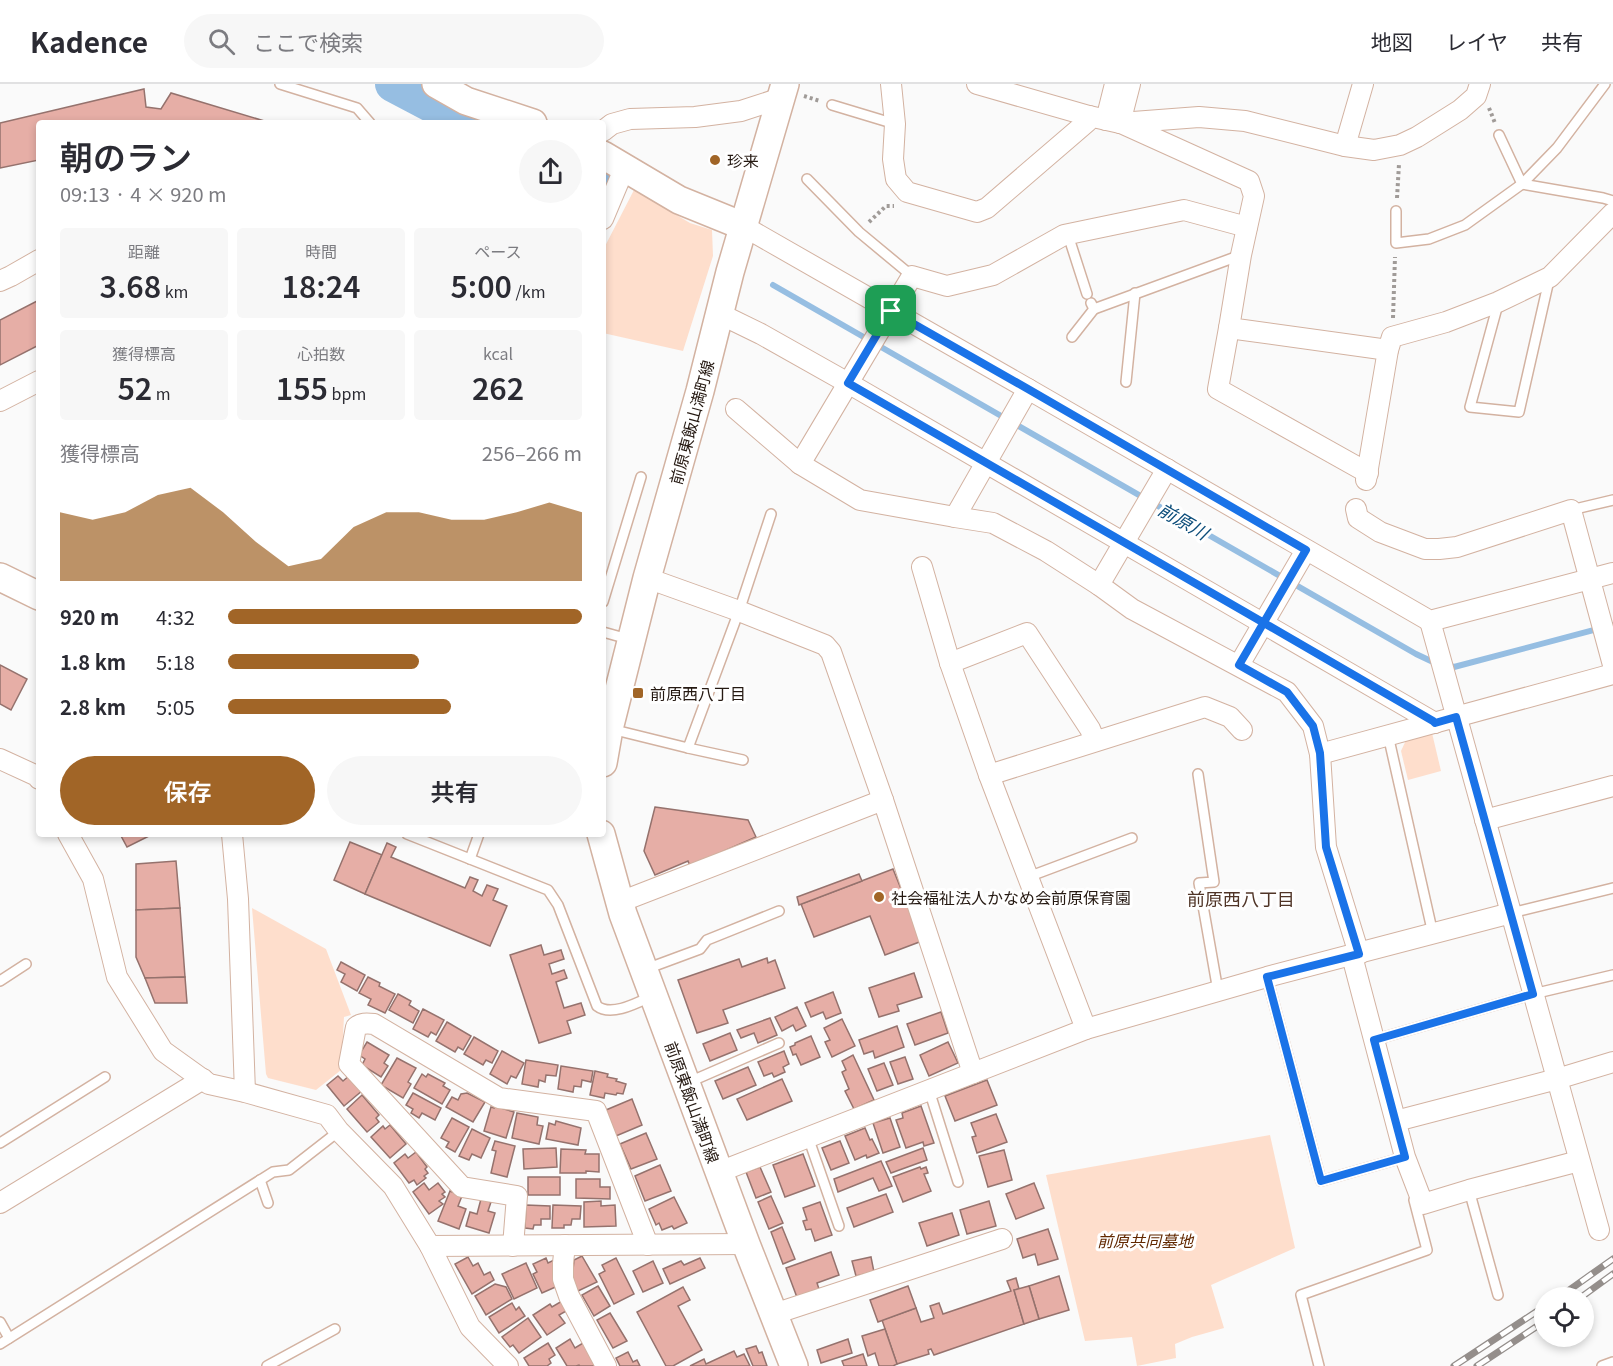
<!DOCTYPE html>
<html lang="ja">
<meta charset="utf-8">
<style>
body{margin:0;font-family:Georgia,"Noto Sans JP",serif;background:#f7f7f7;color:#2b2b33;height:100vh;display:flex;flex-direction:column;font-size:22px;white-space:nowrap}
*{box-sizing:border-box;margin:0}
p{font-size:20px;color:#7c7c81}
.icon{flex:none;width:33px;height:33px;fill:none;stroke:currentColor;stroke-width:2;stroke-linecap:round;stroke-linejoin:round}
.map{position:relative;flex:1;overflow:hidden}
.sheet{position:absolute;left:36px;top:36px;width:570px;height:717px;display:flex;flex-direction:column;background:#fff;border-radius:6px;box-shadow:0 3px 9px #0003}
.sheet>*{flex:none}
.tools{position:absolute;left:1534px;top:1203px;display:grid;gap:12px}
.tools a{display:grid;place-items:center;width:60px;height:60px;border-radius:50%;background:#fff;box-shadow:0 3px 9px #0003;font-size:30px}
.pin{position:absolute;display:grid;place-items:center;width:51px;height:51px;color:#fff;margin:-26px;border-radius:12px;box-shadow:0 3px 9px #0006}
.round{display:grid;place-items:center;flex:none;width:63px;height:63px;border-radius:32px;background:#f7f7f7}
.overview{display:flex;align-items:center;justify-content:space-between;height:102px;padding:0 24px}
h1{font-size:33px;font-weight:600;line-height:45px}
.metrics{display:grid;grid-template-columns:repeat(3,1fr);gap:9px;height:102px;padding:6px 24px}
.metrics div{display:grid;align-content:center;border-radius:6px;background:#f7f7f7;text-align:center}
.metrics b{font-size:30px;font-weight:600}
.metrics small{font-size:16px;font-weight:400}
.metrics p{font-size:16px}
.chart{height:168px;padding:12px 24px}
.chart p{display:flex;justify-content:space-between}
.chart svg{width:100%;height:108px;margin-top:6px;fill:#a16527;opacity:.7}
.primary-button{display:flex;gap:12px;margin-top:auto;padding:12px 24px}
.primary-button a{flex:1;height:69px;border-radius:36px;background:#a16527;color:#fff;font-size:24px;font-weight:600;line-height:69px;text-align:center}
.primary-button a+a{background:#f7f7f7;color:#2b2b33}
ul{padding:0 24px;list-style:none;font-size:20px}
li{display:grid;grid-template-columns:96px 72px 1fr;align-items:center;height:45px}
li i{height:15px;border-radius:8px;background:#a16527}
header{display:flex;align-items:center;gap:36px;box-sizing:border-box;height:84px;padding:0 30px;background:#fff;border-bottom:2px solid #e1e1e2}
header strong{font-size:28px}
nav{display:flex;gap:33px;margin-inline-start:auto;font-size:21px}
.search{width:420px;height:54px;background:#f7f7f7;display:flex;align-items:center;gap:15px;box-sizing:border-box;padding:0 21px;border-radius:33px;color:#7c7c81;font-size:22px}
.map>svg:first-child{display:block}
.green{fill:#fedecc}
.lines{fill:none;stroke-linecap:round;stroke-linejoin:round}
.stream{stroke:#96bee2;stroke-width:6}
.river{stroke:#96bee2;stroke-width:36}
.building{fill:#e6aea6;stroke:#95726d;stroke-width:1.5}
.lane-casing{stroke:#d3b2a1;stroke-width:12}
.street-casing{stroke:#d3b2a1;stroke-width:22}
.secondary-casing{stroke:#d3b2a1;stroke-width:30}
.path{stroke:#a09b98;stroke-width:4;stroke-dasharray:3 3;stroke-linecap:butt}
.lane{stroke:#fff;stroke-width:9}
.street{stroke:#fff;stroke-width:20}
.secondary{stroke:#fff;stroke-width:27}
.rail-casing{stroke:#948e8b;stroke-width:7}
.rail{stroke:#fff;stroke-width:4.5;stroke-dasharray:14;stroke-linecap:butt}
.route-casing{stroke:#fff;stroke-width:12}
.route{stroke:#1a73e8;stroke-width:8}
.poi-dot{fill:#a16527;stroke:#fff;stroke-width:2}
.labels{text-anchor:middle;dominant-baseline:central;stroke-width:6;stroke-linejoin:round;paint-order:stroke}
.poi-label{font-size:16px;fill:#251912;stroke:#fff;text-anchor:start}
.street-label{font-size:16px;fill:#251912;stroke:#fff}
.park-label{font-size:16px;font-style:italic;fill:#622800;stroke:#fff}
.water-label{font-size:18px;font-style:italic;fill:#0c4d7a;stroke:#fff}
.neighbourhood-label{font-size:18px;fill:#503527;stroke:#fff}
</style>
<header>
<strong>Kadence</strong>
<div class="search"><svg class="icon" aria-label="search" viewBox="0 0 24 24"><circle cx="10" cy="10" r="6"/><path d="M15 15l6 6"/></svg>ここで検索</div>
<nav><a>地図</a><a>レイヤ</a><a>共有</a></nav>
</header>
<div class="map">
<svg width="1613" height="1282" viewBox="0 0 1613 1282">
<rect width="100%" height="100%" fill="#fafafa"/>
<g class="green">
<path d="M634,106l56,33 22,7 1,26 -30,95 -80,-18v-83z"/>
<path d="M1432,649l9,38 -33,9 -7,-29 6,-13z"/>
<path d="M252,824l74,41 25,66 -7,2 -3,53 -25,20 -48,-12 -2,-4z"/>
<path d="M1270,1051l25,113 -84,37 13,43 -32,9 -17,7 1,14 -39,8 -5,-29 -47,4 -39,-166z"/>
</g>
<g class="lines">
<path class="stream" d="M773,201l643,369 17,8 21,5 159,-42"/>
<g class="river">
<path d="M393,0l74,39"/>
<path d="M603,94l6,3"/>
</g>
</g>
<g class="building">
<path d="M144,5l2,18 15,2 10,-16 100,30h-232v37l-39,8v-45z"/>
<path d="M39,216v45l-39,20v-45z"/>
<path d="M0,581l27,14 -16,31 -11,-6z"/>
<path d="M655,723l93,13 8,17 -66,29 -2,-5 -33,14 -11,-24z"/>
<path d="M120,750h33l-26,13z"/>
<path d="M350,758l32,13 -17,39 -31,-14z"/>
<path d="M387,759l9,4 -5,10 74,31 5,-11 8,3 -5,11 9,5 5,-11 11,4 -5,11 14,6 -17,40 -125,-52z"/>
<path d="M176,777l4,47 -44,2v-46z"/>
<path d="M893,785l29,72 -37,14 -15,-39 -56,21 -13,-33z"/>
<path d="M859,790l3,7 -63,24 -2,-8z"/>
<path d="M180,824l5,69 -40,1 -9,-21v-47z"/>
<path d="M541,861l3,10 17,-5 3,9 -15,5 3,10 12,-4 3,8 -11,4 8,26 17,-5 4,12 -18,6 4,12 -32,10 -29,-88z"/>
<path d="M767,874l1,5 7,-3 10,28 -62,22 5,13 -31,10 -19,-53 61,-21 3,8z"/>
<path d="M341,878l24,13 -8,16 -16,-9 4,-8 -8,-4z"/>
<path d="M914,889l8,24 -25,8 2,6 -20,6 -10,-29z"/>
<path d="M185,893l2,26h-32l-10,-25z"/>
<path d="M368,893l12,6 -1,3 16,8 -10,19 -17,-8 3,-6 -12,-6z"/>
<path d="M833,908l8,21 -15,6 -3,-7 -12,5 -6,-14z"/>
<path d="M398,910l13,7 -2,4 10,6 -6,12 -24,-13z"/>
<path d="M797,923l9,19 -10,5 -3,-6 -11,6 -7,-14z"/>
<path d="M423,925l21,11 -8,15 -5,-3 -3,5 -15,-8z"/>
<path d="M941,928l7,21 -33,12 -8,-21z"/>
<path d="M770,934l7,17 -19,8 -4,-10 -13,5 -4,-8z"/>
<path d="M842,935l13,27 -23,11 -7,-15 5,-2 -6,-12z"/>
<path d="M447,938l24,14 -8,14 -5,-3 -3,5 -19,-11z"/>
<path d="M897,942l7,21 -29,11 -2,-7 -9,3 -5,-14z"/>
<path d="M730,949l7,17 -27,11 -7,-17z"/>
<path d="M811,952l9,21 -19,8 -5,-11 -3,1 -3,-8 5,-2v-2z"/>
<path d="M474,953l24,14 -6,12 -6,-3 -3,5 -19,-11z"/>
<path d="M367,958l22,13 -5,8 4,3 -7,11 -19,-12 3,-6 -6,-4z"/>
<path d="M948,958l10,21 -29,13 -9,-21z"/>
<path d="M502,967l22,12 -8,15 -5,-2 -4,8 -17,-10z"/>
<path d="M784,967l5,13 -6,3 2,5 -11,5 -2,-4 -8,3 -6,-14z"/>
<path d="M853,971l21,45 -20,9 -9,-18 4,-2 -7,-17 4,-2 -4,-9z"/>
<path d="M905,973l8,22 -15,5 -8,-22z"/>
<path d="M397,974l19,10 -8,14 3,2 -8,14 -22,-13z"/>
<path d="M526,976l32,5 -2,11 -10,-1 -1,7 -6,-2 -1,7 -16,-3z"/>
<path d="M884,979l9,22 -16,6 -9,-22z"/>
<path d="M561,982l32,5 -2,11 -9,-2 -1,7 -7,-1 -1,6 -15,-3z"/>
<path d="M748,983l8,18 -33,14 -8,-18z"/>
<path d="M595,987l13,3 -1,3 10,2 -1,2 10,3 -3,10 -6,-1 -1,2 -11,-2 -1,5 -14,-3z"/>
<path d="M422,990l4,3 2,-3 17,9 -2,3 7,4 -8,14 -28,-16z"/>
<path d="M350,991l13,15 -19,16 -17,-21 11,-9 5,5z"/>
<path d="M782,995l10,22 -45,19 -10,-21z"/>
<path d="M987,996l10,25 -42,16 -10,-25z"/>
<path d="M413,1009l28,15 -6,12 -13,-7 -3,5 -8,-5 2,-4 -7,-4z"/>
<path d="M467,1009l18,9 -12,20 -27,-15 6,-10 6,3 3,-6z"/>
<path d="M362,1011l17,20 -3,3 3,4 -12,10 -20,-23z"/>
<path d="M632,1015l10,26 -26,11 -10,-26z"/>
<path d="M494,1022l20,6 -8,26 -22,-7 7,-24 3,1z"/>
<path d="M921,1022l13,37 -10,3 -1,-4 -17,6 -10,-28 7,-2 -1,-5z"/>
<path d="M517,1029l21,4 -1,8 6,1 -4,18 -27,-6z"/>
<path d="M996,1030l11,28 -30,11 -5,-16 4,-1 -5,-13z"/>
<path d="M452,1034l17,9 -14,25 -9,-5 3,-5 -8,-4z"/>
<path d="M890,1034l10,29 -17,6 -10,-30z"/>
<path d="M556,1037l25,7 -3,17 -32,-6 3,-16 6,2z"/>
<path d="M390,1041l16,19 -16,14 -19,-21 12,-11 2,3z"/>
<path d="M865,1044l5,12 2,-1 7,14 -12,5 -1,-3 -11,5 -10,-24z"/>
<path d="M472,1045l18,9 -9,20 -9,-4 -3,6 -10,-4z"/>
<path d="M646,1049l11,26 -26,10 -11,-25z"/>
<path d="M495,1057l20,5 -8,31 -16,-4 5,-22 -4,-1z"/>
<path d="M840,1057l9,22 -18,7 -9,-22z"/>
<path d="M556,1064l1,19 -33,2 -1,-20z"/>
<path d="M923,1064l4,12 -36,13 -5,-11z"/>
<path d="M561,1065l25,1 -1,4h14v18l-13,-1v2h-26z"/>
<path d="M1004,1066l8,30 -24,7 -9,-31z"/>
<path d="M416,1068l11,15 -2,2 3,4 -4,3 2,2 -9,7 -3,-5 -5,3 -15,-20 11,-9 3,4z"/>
<path d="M803,1070l12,32 -30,11 -12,-32z"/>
<path d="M881,1077l11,25 -13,5 -6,-13 -35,14 -4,-13z"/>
<path d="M660,1081l11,26 -26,10 -10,-25z"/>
<path d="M760,1083l11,25 -15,6 -10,-26z"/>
<path d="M920,1083l1,2 5,-2 2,6 -4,1 7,17 -28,11 -10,-25z"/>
<rect x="528" y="1093" width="32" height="18"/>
<path d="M576,1095h24v8h10v12l-34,-1z"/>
<path d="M424,1099l5,7 9,-7 7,9 -3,2 3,3 -6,4 4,3 -14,10 -16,-22z"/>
<path d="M1034,1099l10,25 -28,11 -10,-25z"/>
<path d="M450,1107l12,5 -4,10 8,3 -7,20 -21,-8z"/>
<path d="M886,1110l7,18 -39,15 -7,-19z"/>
<path d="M771,1112l12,27 -14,6 -11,-27z"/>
<path d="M674,1113l13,26 -13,6 -2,-3 -10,4 -3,-7 -3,2 -7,-16z"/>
<path d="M481,1115l10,3 -3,9 7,2 -6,20 -23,-7 4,-14 7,2z"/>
<path d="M601,1117v5l14,-1 1,21 -32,1v-25z"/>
<path d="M989,1117l7,25 -29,8 -7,-24z"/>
<path d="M820,1118l12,33 -17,6 -4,-12 -5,1 -3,-9 4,-1 -4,-12z"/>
<path d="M526,1121l24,1v13h-9v6h-7l-1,4 -8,-1z"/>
<path d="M553,1121l28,1 -1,13h-8l-1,6h-7v3h-12z"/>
<path d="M952,1129l7,22 -32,11 -8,-23z"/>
<path d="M782,1143l13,32 -12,5 -12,-32z"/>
<path d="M1048,1145l10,30 -20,6 -3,-11 -12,4 -6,-19z"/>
<path d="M831,1168l8,23 -22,8 3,9 -22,8 -12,-32z"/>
<path d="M582,1172l15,26 -19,9 -6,-11 2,-20z"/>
<path d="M468,1173l5,9 5,-3 6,12 6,-3 4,8 -22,14 -17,-30z"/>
<path d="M871,1173l3,15 -18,4 -4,-15z"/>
<path d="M546,1174l2,5 6,-3 6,25 -18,8 -9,-19 4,-2 -4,-8z"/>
<path d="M616,1174l18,36 -20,10 -15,-30 6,-3 -3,-6z"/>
<path d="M700,1174l5,10 -35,16 -7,-15 18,-8 3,4z"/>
<path d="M653,1177l10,22 -20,9 -10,-21z"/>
<path d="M526,1179l11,25 -23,11 -12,-25z"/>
<path d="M1059,1192l10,34 -30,9 -10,-33z"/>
<path d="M1016,1194l3,11 -5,1 10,34 -90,31 -3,-6 -3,1 1,4 -32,10 -15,-44 34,-12 5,14 13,-4 -4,-12 9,-3 4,11 68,-23 -4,-10z"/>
<path d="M495,1200l11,3 6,12 -26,16 -11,-19z"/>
<path d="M598,1202l12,20 -16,10 -12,-21z"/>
<path d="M908,1202l8,22 -38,14 -8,-22z"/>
<path d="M1029,1202l10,33 -15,5 -10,-34z"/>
<path d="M683,1203l7,13 -12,6 24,44 -29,16h-7l-29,-54z"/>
<path d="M562,1217l6,9 -9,5 6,8 -18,12 -14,-20 17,-11 2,3z"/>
<path d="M512,1219l4,7 3,-3 6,9 -26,17 -10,-16z"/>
<path d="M610,1229l17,28 -14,7 -16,-28z"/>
<path d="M528,1234l13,19 -22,16 -6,-8 -3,2 -8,-10z"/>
<path d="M885,1245l12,35 -4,2h-14l-4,-13 -7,3 -6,-20z"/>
<path d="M570,1255l5,9 8,-5 12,21 -2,2h-13l-1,-1 -3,1h-9l-11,-18z"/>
<path d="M848,1255l4,14 -31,10 -4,-13z"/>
<path d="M548,1259l7,12 -6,4 2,4 -4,3h-18l-5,-8z"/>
<path d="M756,1262l3,7 3,-1 5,14h-14l-7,-17z"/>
<path d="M734,1267l3,6 7,-3 6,12h-60l14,-7 2,5z"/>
<path d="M628,1268l5,10 4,-2 3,6h-20l-4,-8z"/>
<path d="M863,1270l4,12h-23l-2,-5z"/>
</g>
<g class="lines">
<defs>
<g id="lane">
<path d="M280,0l77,24 13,15"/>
<path d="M832,21l63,19"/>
<path d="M1499,51l23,49 81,14 10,3"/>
<path d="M807,95l52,53 53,44"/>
<path d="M1396,127v32l33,-4 36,-14 57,-41 35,-36 48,-64"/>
<path d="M1068,151l19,59"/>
<path d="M1091,219l3,6 147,-54"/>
<path d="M1498,220l-28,103 49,5 30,-132"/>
<path d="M1072,253l22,-28"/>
<path d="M1126,298l9,-89"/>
<path d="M1571,426l42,-10"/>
<path d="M603,518l38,-125"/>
<path d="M603,548l25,7"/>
<path d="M611,645l77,19 51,-137 32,-97"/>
<path d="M1388,651l45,199"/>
<path d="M688,664l55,12"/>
<path d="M1198,690l16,108 -15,1 19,108"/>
<path d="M407,750l141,56 10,15 39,101c14,11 40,-3 55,-10"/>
<path d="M470,775l9,-25"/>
<path d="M1028,793l104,-39"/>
<path d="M1511,829l102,-25"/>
<path d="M646,885l54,-20 7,-9 72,-29"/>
<path d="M1267,893l54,204 84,-24"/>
<path d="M0,897l26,-17"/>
<path d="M1374,956l159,-46 80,-19"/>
<path d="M687,999l92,-40"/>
<path d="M929,1006l29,92"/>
<path d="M808,1053l31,89"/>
<path d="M0,1059l105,-66"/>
<path d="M260,1096l8,23"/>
<path d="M1469,1106l29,105"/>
<path d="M0,1238l9,16"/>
<path d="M0,1260l273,-172 16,-2 50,-39"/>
<path d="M267,1282l68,-37"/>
<path d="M1319,1282l-18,-71 126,-45 -13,-50"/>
<path d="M1602,1282l11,-4"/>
</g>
<g id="street">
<path d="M891,0l4,40 -2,35 3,20 11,13 70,20 10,-4 100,-86 2,-6"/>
<path d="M977,0l112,32 31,7 79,-6 46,4 100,25 29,4 26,-5 17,-8 43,-27 16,-14 4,-12"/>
<path d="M1106,36l9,-36"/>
<path d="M1120,39l10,-39"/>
<path d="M1123,40l126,57 5,15 -13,59 -12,73 159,22"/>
<path d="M603,47l9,-7 18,-5 65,-2 46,-6 40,-13"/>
<path d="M1345,62l18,-62"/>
<path d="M603,135l21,-50"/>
<path d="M743,142l285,163 402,232 183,-48"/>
<path d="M0,197l11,-5 28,-16"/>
<path d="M720,230l41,20 87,49 587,340"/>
<path d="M1229,244l-11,61 150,84"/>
<path d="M0,317l39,-20"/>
<path d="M736,325l64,55 60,36 95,17 73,-128"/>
<path d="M800,380l112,-188 35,10 46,-11 71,-40 120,-25 63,17"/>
<path d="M1366,396l22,-130 4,-13 54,-15 52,-20 52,-25 63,-64"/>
<path d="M1356,425l2,9 22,14 45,17h14l18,-2 114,-37 42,155"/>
<path d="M955,433l38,6 53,28 53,34 33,24 155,83 26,34 7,28 6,93 33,107"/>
<path d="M922,483l28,96 39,112 97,254"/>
<path d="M647,494l92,33 86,34 6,7 52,148 90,273"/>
<path d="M1099,501l68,-116"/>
<path d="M1430,537l169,609"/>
<path d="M950,579l77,-30 63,96 5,12"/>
<path d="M1239,581l67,-115"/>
<path d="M1320,670l293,-80"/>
<path d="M0,675l37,17 2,3"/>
<path d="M989,691l216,-68 25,10 12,13"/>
<path d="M1485,736l128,-34"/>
<path d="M68,750l25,45 24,98 46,74 46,33 36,8 82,23 12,16 54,55 37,60 316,-2"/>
<path d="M232,750l6,65 7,193"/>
<path d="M620,818l263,-102"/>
<path d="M1352,872l53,201 18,47 46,-14 110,-29"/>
<path d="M1396,1037l161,-42 56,-17"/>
<path d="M719,1088l367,-143 181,-52 244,-64"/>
<path d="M0,1119l203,-124"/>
<path d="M565,1161l-2,18v16l6,17 37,70"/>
<path d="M430,1162l40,81 38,39"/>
<path d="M513,1162l4,-50 -55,-9 -113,-123 7,-37c5,-4 10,-4 18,-3l125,74 97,13 52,134"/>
<path d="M774,1230l228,-75"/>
</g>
<g id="secondary">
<path d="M436,0l30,17 67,22"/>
<path d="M603,71l76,45 64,26"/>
<path d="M0,493l39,19"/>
<path d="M603,679l6,-34 38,-151 53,-187 30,-119 55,-188"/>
<path d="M601,750l22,80 123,330 48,122"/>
</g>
</defs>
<use href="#lane" class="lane-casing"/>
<use href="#street" class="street-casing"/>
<use href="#secondary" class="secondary-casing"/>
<g class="path">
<path d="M804,12l16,5"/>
<path d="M1489,24l6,15"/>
<path d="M1397,114l2,-34"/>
<path d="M869,138l17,-16h8"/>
<path d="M1393,234l2,-61"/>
</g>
<use href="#lane" class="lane"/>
<use href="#street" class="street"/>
<use href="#secondary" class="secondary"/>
<defs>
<g id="rail">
<path d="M1558,1214l55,-39"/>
<path d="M1580,1214l33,-24"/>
<path d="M1454,1282l91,-60"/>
<path d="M1477,1282l68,-45"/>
</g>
</defs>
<use href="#rail" class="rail-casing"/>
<use href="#rail" class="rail"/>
</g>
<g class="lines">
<defs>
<path id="route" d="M891,227l137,78 278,161 -67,115 48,27 26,34 7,27 6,94 33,107 -92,23 54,204 84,-24 -31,-117 159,-46 -77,-277 -21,6 -2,-2 -169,-98 -416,-240 43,-72"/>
</defs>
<use href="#route" class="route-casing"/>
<use href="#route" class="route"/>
</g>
<g class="poi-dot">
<circle cx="715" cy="76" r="6"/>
<rect x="632" y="603" width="12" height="12" rx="3"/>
<circle cx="879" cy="813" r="6"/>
</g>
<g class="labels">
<g class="poi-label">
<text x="727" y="76">珍来</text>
<text x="650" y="609">前原西八丁目</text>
<text x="891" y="813">社会福祉法人かなめ会前原保育園</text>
</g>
<g class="street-label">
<text transform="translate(691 338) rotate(-75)">前原東飯山満町線</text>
<text transform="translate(693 1018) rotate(70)">前原東飯山満町線</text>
</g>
<g class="park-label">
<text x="1145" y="1156">前原共同墓地</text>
</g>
<g class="water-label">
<text transform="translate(1184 436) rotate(30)">前原川</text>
</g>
<g class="neighbourhood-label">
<text x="1241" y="814">前原西八丁目</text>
</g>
</g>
</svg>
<div class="tools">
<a><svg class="icon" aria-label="locate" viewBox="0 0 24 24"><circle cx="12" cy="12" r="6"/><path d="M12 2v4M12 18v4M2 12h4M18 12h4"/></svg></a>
</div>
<div class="pin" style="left:891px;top:227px;background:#1e9e55"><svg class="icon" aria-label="arrive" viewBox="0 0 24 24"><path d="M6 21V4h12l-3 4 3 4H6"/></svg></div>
<section class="sheet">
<div class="overview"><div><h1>朝のラン</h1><p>09:13 · 4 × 920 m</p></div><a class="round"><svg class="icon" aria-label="share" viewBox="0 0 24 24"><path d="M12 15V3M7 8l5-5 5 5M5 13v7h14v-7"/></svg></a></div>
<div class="metrics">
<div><p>距離</p><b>3.68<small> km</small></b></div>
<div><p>時間</p><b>18:24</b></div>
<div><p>ペース</p><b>5:00<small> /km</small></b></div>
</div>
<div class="metrics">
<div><p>獲得標高</p><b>52<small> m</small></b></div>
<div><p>心拍数</p><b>155<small> bpm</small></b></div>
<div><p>kcal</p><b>262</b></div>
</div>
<div class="chart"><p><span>獲得標高</span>256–266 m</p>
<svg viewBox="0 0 160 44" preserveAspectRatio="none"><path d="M0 44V16L10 19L20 16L30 9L40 6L50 16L60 28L70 38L80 35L90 22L100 16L110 16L120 19L130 19L140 16L150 12L160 16V44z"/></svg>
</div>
<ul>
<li><b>920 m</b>4:32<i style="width:100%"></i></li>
<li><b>1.8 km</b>5:18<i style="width:54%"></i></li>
<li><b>2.8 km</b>5:05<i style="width:63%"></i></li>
</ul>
<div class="primary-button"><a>保存</a><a>共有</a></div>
</section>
</div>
